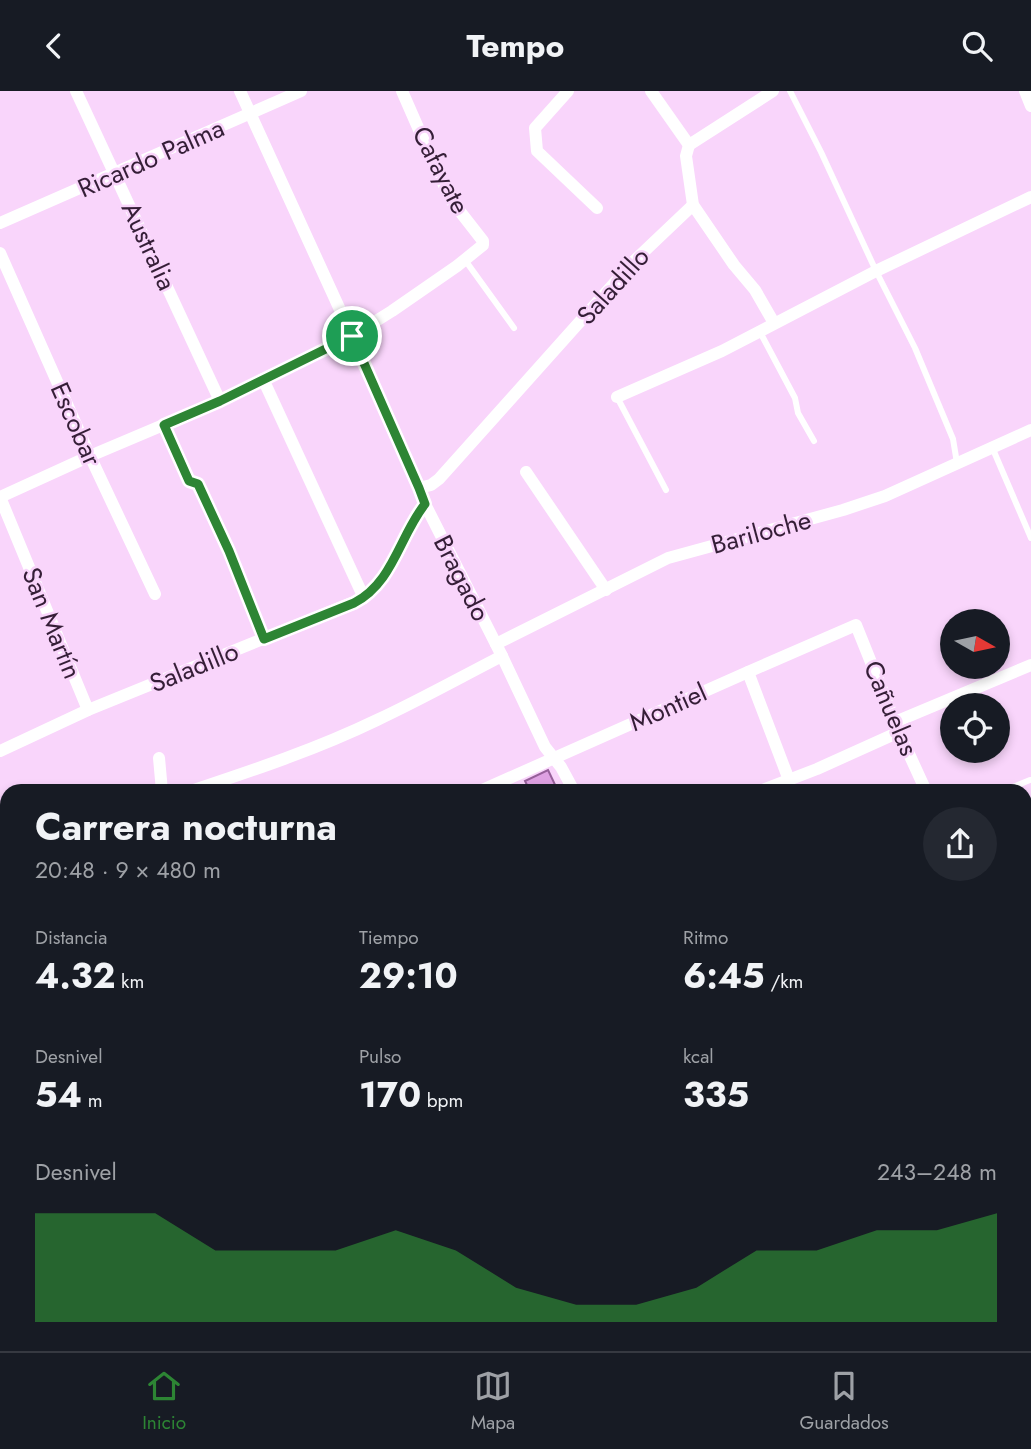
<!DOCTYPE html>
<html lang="es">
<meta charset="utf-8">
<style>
body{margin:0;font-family:Jost,sans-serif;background:#242831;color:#f1f3f6;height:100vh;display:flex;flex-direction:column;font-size:26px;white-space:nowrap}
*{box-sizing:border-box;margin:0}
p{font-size:23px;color:#9ea1a6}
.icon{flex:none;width:38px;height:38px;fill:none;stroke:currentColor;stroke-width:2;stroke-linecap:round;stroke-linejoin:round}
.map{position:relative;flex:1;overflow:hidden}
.details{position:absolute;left:0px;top:693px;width:1032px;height:567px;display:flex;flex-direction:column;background:#171b24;border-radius:21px 21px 0 0;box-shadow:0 4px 10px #0003}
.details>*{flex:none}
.needle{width:46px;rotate:99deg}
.fabs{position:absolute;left:940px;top:518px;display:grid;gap:14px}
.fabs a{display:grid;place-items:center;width:70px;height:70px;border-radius:50%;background:#171b24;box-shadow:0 4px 10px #0003;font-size:35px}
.pin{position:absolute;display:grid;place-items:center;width:60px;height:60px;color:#fff;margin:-30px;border:4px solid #fff;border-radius:50%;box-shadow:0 2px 7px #0007}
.round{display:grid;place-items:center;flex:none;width:74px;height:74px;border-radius:37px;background:#242831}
.headline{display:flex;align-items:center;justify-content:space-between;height:119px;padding:0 35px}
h1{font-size:38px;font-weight:700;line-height:52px}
.figures{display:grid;grid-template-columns:repeat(3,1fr);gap:10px;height:119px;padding:7px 35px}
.figures div{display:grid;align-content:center}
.figures b{font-size:35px;font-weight:700}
.figures small{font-size:19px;font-weight:400}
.figures p{font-size:19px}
.chart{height:196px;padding:14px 35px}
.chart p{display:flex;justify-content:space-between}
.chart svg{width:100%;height:126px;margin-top:7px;fill:#2d8534;opacity:.7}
header{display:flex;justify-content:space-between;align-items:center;height:91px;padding:0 35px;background:#171b24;font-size:32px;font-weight:700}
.menu{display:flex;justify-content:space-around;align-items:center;height:98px;border-top:2px solid #363941;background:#171b24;font-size:19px;color:#9ea1a6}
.menu a{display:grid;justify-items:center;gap:4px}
.menu .current{color:#2d8534}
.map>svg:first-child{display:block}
.building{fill:#dea1e2;stroke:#96609a;stroke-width:2}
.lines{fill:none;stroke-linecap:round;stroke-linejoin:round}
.service{stroke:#fff;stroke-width:6}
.minor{stroke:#fff;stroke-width:12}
.route-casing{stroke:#fff;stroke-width:14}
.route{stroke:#2d8534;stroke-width:9}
.labels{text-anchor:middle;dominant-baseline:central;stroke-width:5;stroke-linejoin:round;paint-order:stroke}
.street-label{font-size:26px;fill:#351e37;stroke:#f9d5fb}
</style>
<header><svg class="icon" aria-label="back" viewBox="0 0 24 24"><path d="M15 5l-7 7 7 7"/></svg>Tempo<svg class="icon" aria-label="search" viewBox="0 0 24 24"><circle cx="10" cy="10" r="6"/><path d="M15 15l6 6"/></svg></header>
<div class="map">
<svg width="1031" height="1260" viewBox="0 0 1031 1260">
<rect width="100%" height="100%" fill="#f9d5fb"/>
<path class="building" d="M548,679l10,21h-28l-5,-10z"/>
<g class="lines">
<g class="service">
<path d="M790,0l31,61 55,119 39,77 38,91 4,24"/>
<path d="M465,169l49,68"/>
<path d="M760,241l35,66 3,15 16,28"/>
<path d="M617,306l49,93"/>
<path d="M164,334l25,56 9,3 32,67 34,88"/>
<path d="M992,356l39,91"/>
<path d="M1003,700l27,-11"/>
<path d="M370,1253l3,7"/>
</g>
<g class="minor">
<path d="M76,0l144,310"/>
<path d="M240,0l112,245 67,152 6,16 77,152 43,91 16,20 13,24"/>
<path d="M568,0l-33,37 2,23 60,57"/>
<path d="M651,0l38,54"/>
<path d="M1025,0l6,15"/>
<path d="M689,54l-3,11 7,49 41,60 21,25 19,33"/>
<path d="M689,54l84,-54"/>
<path d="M0,132l301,-132"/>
<path d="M0,162l90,203 65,138"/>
<path d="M263,288l101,219"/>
<path d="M617,306l105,-46 154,-80 155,-74"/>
<path d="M526,381l80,118"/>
<path d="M419,397l12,-3 8,-6 196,-219 58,-55"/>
<path d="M0,406l90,-41 130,-55 132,-65 40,-25 65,-45 26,-21v-4l-32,-41 -17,-36 -32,-73"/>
<path d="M0,406l88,213"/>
<path d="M496,553l172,-86 175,-48 42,-14 146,-66"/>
<path d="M748,581l41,108"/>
<path d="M895,631l136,-57"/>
<path d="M0,660l88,-41 276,-112c26,-21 38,-55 53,-84l8,-10"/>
<path d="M159,667l3,33"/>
<path d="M191,700c63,-21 126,-42 186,-71 43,-20 84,-43 125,-64"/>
<path d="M480,700l268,-119 108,-47 43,107 27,59"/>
<path d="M760,700l57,-22 82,-37"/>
<path d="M0,773l7,16"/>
<path d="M1026,805l5,-2"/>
<path d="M0,924l7,-3"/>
<path d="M1026,952l5,14"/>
<path d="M1026,1042l5,-2"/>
<path d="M0,1111l7,17"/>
<path d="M1026,1140l5,13"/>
<path d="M0,1185l7,-3"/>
<path d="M60,1253l3,7"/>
<path d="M208,1253l3,7"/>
<path d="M466,1253l3,7"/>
<path d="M597,1253l4,7"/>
<path d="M718,1253l3,7"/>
<path d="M835,1253l3,7"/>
<path d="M958,1253l3,7"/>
<path d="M434,1260l16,-7"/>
</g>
</g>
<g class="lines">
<defs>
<path id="route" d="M352,245l67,152 6,16c-26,33 -32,79 -71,99l-90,36 -35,-88 -31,-67 -9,-3 -25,-56 56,-24z"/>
</defs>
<use href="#route" class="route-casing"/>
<use href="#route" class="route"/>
</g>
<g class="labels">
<g class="street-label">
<text transform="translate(151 67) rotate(-24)">Ricardo Palma</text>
<text transform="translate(441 79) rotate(63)">Cafayate</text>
<text transform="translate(149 155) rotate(65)">Australia</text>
<text transform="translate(613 195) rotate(-48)">Saladillo</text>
<text transform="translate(76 333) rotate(66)">Escobar</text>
<text transform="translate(761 441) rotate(-15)">Bariloche</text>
<text transform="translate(462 487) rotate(63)">Bragado</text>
<text transform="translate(52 532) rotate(68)">San Martín</text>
<text transform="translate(194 576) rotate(-22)">Saladillo</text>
<text transform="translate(668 616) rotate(-24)">Montiel</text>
<text transform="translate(891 617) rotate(67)">Cañuelas</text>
</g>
</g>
</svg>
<div class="fabs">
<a><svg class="needle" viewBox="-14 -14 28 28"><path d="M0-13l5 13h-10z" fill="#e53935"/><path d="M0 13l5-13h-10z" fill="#9ea1a6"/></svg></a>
<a><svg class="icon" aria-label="locate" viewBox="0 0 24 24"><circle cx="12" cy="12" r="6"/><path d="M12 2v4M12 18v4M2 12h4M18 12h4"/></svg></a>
</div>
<div class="pin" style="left:352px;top:245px;background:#1e9e55"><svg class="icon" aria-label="arrive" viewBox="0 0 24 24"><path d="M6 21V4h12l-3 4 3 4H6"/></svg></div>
<section class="details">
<div class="headline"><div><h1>Carrera nocturna</h1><p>20:48 · 9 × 480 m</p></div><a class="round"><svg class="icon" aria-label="share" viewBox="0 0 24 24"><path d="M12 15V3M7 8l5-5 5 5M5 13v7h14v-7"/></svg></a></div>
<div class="figures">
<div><p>Distancia</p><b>4.32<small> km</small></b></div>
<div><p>Tiempo</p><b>29:10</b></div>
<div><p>Ritmo</p><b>6:45<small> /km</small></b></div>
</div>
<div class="figures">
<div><p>Desnivel</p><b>54<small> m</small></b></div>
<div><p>Pulso</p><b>170<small> bpm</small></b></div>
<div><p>kcal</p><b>335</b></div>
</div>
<div class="chart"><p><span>Desnivel</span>243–248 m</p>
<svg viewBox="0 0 160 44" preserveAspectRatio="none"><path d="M0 44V6L10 6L20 6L30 19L40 19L50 19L60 12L70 19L80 32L90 38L100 38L110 32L120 19L130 19L140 12L150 12L160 6V44z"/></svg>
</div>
</section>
</div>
<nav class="menu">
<a class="current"><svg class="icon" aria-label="home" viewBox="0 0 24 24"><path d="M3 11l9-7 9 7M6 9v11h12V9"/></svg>Inicio</a>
<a><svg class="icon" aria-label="map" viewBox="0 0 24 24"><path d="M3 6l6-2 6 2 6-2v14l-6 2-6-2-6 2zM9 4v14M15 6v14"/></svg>Mapa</a>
<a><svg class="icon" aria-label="saved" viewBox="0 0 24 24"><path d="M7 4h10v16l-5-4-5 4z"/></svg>Guardados</a>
</nav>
